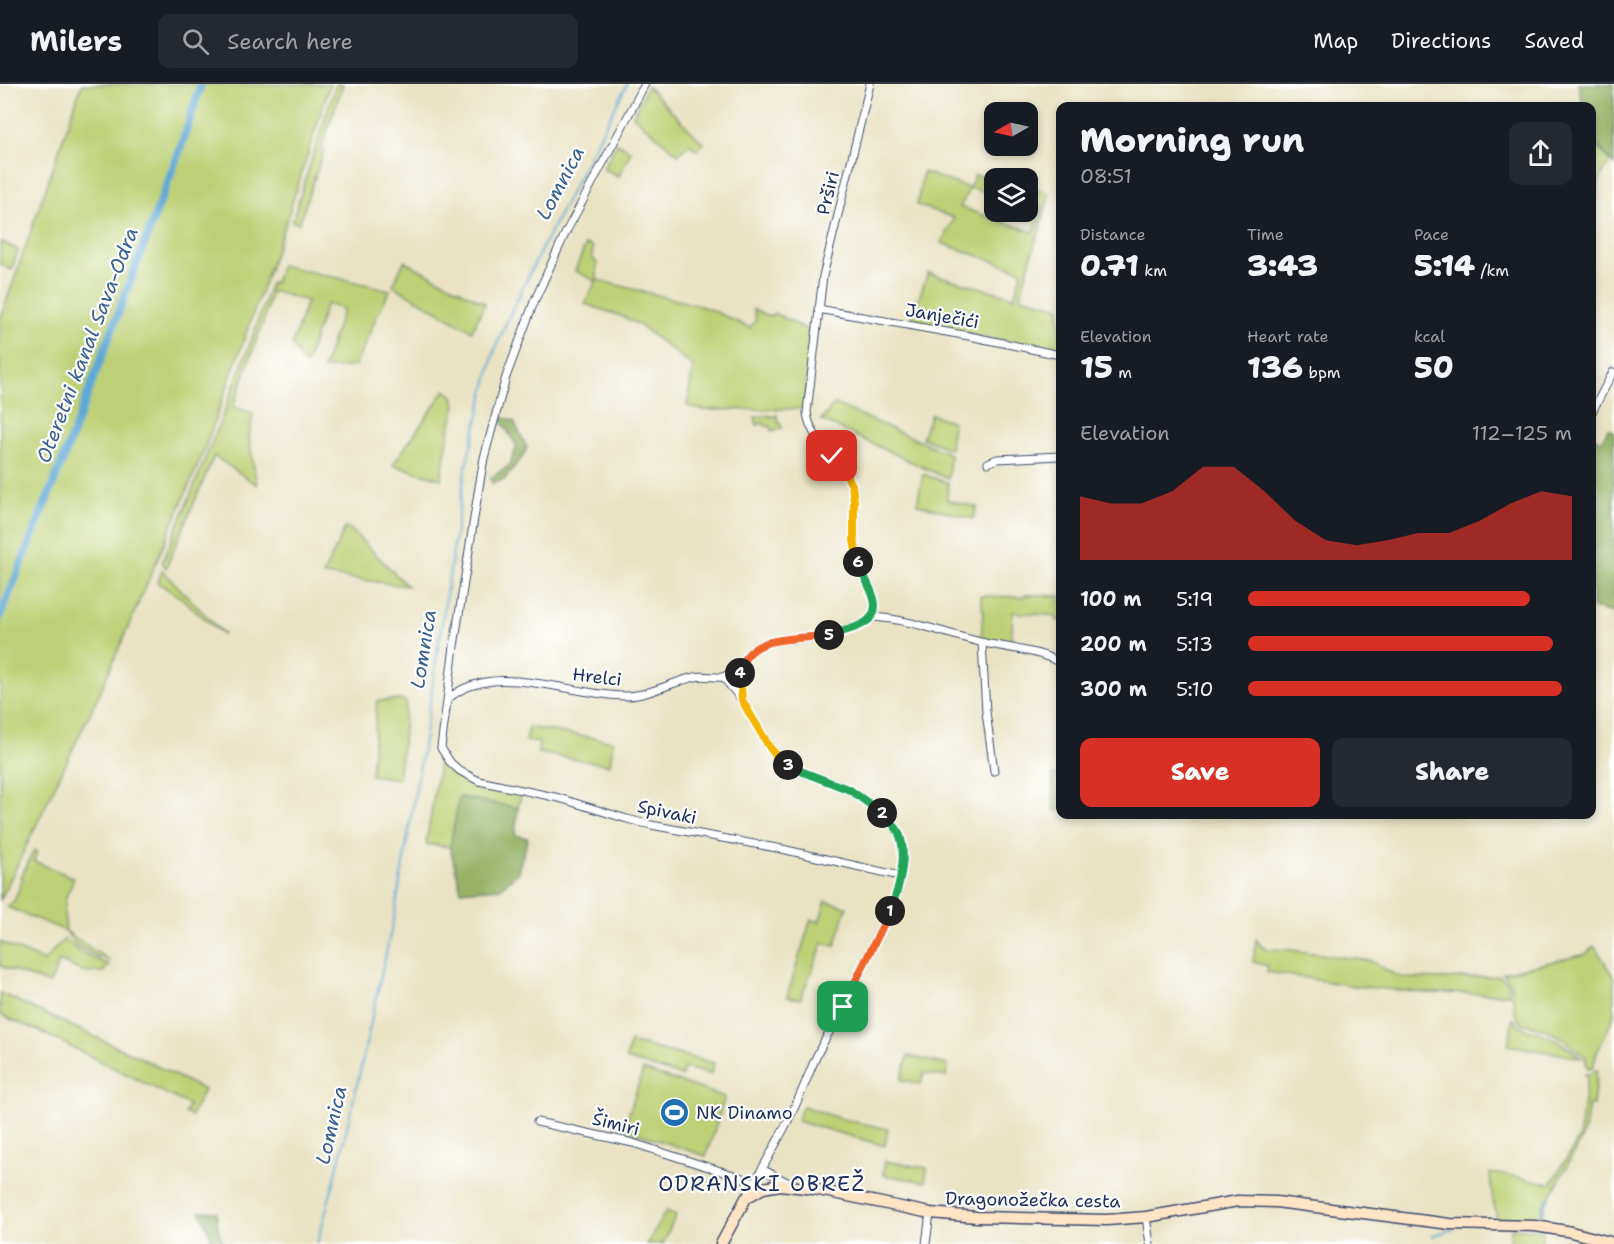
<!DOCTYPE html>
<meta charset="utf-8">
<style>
body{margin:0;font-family:"Shantell Sans",sans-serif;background:#242831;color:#f1f3f6;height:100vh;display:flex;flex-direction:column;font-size:22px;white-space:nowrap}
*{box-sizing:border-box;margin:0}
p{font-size:20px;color:#9ea1a6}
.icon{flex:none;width:33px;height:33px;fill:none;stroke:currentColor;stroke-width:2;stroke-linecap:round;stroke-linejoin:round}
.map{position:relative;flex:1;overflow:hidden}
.drawer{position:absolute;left:1056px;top:18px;width:540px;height:717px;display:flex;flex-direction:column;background:#171b24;border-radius:12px;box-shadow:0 3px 9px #0003}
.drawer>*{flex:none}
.needle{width:39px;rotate:261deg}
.fabs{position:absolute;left:984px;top:18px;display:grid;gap:12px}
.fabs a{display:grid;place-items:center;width:54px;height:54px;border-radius:12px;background:#171b24;box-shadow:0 3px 9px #0003;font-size:30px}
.pin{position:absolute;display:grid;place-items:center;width:51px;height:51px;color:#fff;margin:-26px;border-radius:12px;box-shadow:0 3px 9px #0006}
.km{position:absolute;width:30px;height:30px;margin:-15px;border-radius:50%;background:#222;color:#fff;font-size:16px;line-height:30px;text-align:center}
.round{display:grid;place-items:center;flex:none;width:63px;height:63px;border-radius:12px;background:#242831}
.head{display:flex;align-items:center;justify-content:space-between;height:102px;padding:0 24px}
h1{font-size:33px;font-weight:800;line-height:45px}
.stats{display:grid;grid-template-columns:repeat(3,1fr);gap:9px;height:102px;padding:6px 24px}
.stats div{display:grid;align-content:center}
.stats b{font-size:30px;font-weight:800}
.stats small{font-size:16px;font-weight:400}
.stats p{font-size:16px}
.chart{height:168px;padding:12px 24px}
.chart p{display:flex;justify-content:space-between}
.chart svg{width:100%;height:108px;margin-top:6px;fill:#d93025;opacity:.7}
.primary-button{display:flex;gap:12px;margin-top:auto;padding:12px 24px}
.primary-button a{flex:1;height:69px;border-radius:12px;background:#d93025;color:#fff;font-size:24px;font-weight:800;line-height:69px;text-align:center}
.primary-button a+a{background:#242831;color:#f1f3f6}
ul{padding:0 24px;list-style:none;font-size:20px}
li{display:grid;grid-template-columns:96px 72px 1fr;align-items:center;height:45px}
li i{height:15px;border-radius:8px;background:#d93025}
header{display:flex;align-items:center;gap:36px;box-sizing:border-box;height:84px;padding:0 30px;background:#171b24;border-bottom:2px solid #363941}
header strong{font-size:28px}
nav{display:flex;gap:33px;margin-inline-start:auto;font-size:21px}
.search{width:420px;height:54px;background:#242831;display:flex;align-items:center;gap:15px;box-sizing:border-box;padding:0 21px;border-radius:12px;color:#9ea1a6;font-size:22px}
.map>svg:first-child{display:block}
.green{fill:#bdd074;stroke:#6c8069;stroke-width:1.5}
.forest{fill:#96b266;stroke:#587062;stroke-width:1.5}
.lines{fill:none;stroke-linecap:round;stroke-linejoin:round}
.stream{stroke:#5fa8d6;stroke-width:2}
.canal{stroke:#5fa8d6;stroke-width:8}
.minor-casing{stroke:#3a4a6d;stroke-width:9}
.secondary-casing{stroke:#3a4a6d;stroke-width:13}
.minor{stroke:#fff;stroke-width:7}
.secondary{stroke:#ffe4c6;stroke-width:10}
.split-1-casing{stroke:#fff;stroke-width:12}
.split-2-casing{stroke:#fff;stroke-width:12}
.split-3-casing{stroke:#fff;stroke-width:12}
.split-4-casing{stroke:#fff;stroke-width:12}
.split-5-casing{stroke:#fff;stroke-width:12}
.split-6-casing{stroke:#fff;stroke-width:12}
.split-7-casing{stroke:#fff;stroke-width:12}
.split-1{stroke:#f0652b;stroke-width:8}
.split-2{stroke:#22a559;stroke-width:8}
.split-3{stroke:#22a559;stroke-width:8}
.split-4{stroke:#f5b400;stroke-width:8}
.split-5{stroke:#f0652b;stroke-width:8}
.split-6{stroke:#22a559;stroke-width:8}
.split-7{stroke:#f5b400;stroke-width:8}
.labels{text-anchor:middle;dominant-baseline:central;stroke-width:4.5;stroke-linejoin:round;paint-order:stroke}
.street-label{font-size:18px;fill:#1b2f5e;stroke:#fff}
.poi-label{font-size:18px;fill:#1b2f5e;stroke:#fff;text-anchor:start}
.water-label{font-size:20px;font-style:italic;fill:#365f8e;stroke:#fff}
.quarter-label{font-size:21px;letter-spacing:1.5px;fill:#1b2f5e;stroke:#fff}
</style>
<header>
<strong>Milers</strong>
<div class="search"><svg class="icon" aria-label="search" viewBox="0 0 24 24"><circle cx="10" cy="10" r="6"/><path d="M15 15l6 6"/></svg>Search here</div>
<nav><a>Map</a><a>Directions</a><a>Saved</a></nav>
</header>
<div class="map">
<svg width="1614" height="1160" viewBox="0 0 1614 1160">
<rect width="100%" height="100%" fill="#fff"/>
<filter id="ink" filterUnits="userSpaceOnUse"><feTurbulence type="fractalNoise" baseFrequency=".0167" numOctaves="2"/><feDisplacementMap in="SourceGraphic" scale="12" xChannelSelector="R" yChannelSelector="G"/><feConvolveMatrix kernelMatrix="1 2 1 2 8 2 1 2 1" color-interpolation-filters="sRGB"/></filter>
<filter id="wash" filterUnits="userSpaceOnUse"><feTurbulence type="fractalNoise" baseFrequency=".008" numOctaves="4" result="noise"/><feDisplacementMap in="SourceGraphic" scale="24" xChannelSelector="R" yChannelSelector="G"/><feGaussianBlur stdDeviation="1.35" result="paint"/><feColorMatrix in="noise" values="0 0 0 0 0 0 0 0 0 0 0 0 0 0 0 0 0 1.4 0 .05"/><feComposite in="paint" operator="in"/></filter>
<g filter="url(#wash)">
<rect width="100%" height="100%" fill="#e9e3c3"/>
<g class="green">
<path d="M82,0h248l-43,135 -83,232 -103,239 -101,211v-581z"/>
<path d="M336,0h7l-22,65 3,1 -25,73 -7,-2z"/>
<path d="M647,2l56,57 -7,7 -6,-6 -12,10 -45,-38z"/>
<path d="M617,59l14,8 -12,25 -16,-7z"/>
<path d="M1592,61l5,2 13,13 -10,19 -8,33z"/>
<path d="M923,88l46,16 6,-13 19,4v15l-24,-6 -10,19 73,25 10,-25 -15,-4v-15l22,5c-9,35 -22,69 -29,104l39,10v45l-150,-29 18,-50 86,24 8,-26 -81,-28 13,-25 -37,-13z"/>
<path d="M0,157l18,9 -6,20 -12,-6z"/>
<path d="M586,160l7,3 -1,9 5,8v16l100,25 17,6 36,17 6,-9 -3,-10 18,8 3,-4 38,19 -9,77 -101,1 -15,-4 6,-40 -54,-41 -15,-8 -39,-13 11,-23 -21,-10z"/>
<path d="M404,177l81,42 -13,28 -79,-45z"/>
<path d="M281,181l109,25 -14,28 -21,48 -32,3 20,-60 -17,-5 -20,60 -4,-2 -10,-17 15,-44 -35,-10 -7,25 -32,91 20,6 -4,26 8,46 -43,-29 -48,112 -4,-5c39,-93 78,-185 109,-281l4,1z"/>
<path d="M445,306l8,6 3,9 -6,22 -9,52 -48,-14z"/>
<path d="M835,320l115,50 -2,25 -127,-59z"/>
<path d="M931,330l22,8 -3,27 -28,-11z"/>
<path d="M770,331v2l7,-2 2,9h2l1,4 -10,3 -2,-5h-5l-1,-3 -7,2 -2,-8z"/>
<path d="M923,390l25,9 -1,17 30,7 -4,12 -56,-15z"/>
<path d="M345,444l5,1 57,57 -84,-11z"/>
<path d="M162,486l62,64 -1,1 -43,-38 -22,-14z"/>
<path d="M1025,511l35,1v24l-3,1 -1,-5 -43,-4 -2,34 -30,-7 2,-27 -2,-16 43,1z"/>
<path d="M401,616l5,2 -3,40 -5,37 -27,-4 6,-74z"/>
<path d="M528,643l85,14 -3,24 -72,-12 1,-10 -13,-2z"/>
<path d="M442,677c6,5 11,12 18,16 17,12 42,12 62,15l-4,16 -58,-11 -10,50 -24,-3 13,-80z"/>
<path d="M1060,690v36h-6l-1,-35z"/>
<path d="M34,766l3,1 -3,10 40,17 -8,19 -2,15 2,19 44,30c-18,-7 -35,-12 -44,-30l-59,-24 7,-6 9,-23 -2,-1z"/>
<path d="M826,817l21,6 -12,39 -12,-3 -23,56 -13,-2 22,-72 2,-6 8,3z"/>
<path d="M65,855l14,12 30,14 -6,7 -17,1 -27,-12 -9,23 -50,-18v-24l44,19 13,-15z"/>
<path d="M1256,855l5,7 7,3 23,1 80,11 24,14 11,3 39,1 54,-3c9,4 10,9 10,18l-83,-1 -71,-7 -88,-14 1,-6 -15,-4z"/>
<path d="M1594,862l16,24 4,7v39l-18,39 -3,13 -5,1 -3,-12 -23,-19 -20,-10 -20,-5c-16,-13 -2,-38 -20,-50l84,-19z"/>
<path d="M0,909l139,64 65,33 -13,26 -6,-3 4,-8 -150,-74 -39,-16z"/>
<path d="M1513,935c9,12 22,11 35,17 12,6 23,13 33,22l-73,-13z"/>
<path d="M630,958l84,21 -3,11 -27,-6 -2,8 -56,-17z"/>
<path d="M908,972l40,9 -2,12 -22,-4 -3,11 -20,-4z"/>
<path d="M643,986l82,27 -19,59 -82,-27z"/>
<path d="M1597,986l-4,35h-4l-4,24 -3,9 -37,68 -5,17 -42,-1 -6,-26 -2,-23 22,3 39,8 28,-46 8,-60 -2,-4h5z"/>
<path d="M803,1022l35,12 50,11 -3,17 -88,-25z"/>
<path d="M885,1077l42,7 -2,14 -42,-7z"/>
<path d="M666,1127l10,4 -13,29h-16z"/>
<path d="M1511,1144l32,2 -2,14h-31z"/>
</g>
<g class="forest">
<path d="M1578,0h36v81c-22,-24 -22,-26 -22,-59h-9z"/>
<path d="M498,332l16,5 13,27 -5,9 -18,23 -12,3 -2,-5 19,-12 8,-20z"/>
<path d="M1608,345l6,2v182l-22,-5v-171l10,4z"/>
<path d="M459,713l59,11 -3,27 13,3 -11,36 -17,14 -39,3 -11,-44z"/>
<path d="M200,1127l17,1c0,11 1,23 7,32h-10z"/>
</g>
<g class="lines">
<g class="stream">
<path d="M1233,1123l12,-1"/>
<path d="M1493,1136l23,-1 21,2 10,-23"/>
<path d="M1432,1152l21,-7"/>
<path d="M317,1160l18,-66 25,-106 35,-160 29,-171 41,-270 29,-119 16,-38 33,-68 84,-162"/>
</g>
<path class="canal" d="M0,533l64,-160 118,-313 19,-60"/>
</g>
</g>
<g filter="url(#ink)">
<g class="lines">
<defs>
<g id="minor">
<path d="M645,0l-80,150 -31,68 -28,75 -22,81 -6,35 -24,153 -13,102 9,14 10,9 19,10 80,17 68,21 24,6 131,24 118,27"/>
<path d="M818,225l151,27 91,19"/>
<path d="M1592,328l21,-40"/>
<path d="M988,379l9,-4 63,-3"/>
<path d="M872,533c40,2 75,18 113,26 23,5 56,8 75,20"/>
<path d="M982,559l4,69 8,59"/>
<path d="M723,593l17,21"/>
<path d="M448,615c45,-40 124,-3 177,-3 24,0 46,-14 70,-19 9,-2 20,1 27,0 6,-1 14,-9 19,-13"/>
<path d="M537,1038l96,21 122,39"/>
<path d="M762,1085l29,15"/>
<path d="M746,1113c18,-31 36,-62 51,-95 8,-17 14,-35 22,-51 8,-16 17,-30 25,-45 10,-20 19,-40 28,-60 6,-13 13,-25 19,-37 9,-20 17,-54 8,-75 -4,-9 -12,-16 -20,-23 -11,-9 -24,-18 -38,-25 -18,-8 -40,-11 -56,-23 -13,-10 -20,-24 -28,-37 -7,-12 -15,-23 -17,-37 -6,-53 38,-47 75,-52 13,-1 27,-5 39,-10 6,-2 14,-4 18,-9 12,-15 -10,-42 -14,-57 -5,-16 -5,-34 -4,-51 0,-9 1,-17 -2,-25 -11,-28 -42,-42 -45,-73l16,-136 47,-192"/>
<path d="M1146,1133l4,27"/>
<path d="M926,1160l4,-31"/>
</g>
<path id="secondary" d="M721,1160l25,-46 17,-10 17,-3 34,4 116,24 47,4 130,3 39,-3 92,-16 38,1 174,22 85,2 32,5 47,12"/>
</defs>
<use href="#minor" class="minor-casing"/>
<use href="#secondary" class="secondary-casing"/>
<use href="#minor" class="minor"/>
<use href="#secondary" class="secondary"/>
</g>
</g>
<g class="lines" filter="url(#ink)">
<defs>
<path id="split-1" d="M843,923l47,-96"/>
<path id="split-2" d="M882,729c6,6 12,11 16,18 11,22 1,58 -8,80"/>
<path id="split-3" d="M788,681l15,7 47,18 32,23"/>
<path id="split-4" d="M740,589l2,27 5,9 23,39 7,8 11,9"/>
<path id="split-5" d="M740,589c6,-41 59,-32 89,-38"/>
<path id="split-6" d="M829,551c23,-6 56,-11 43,-42 -4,-10 -10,-20 -14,-31"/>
<path id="split-7" d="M832,372l15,20 5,9 2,16v39l4,22"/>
</defs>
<use href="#split-1" class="split-1-casing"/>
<use href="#split-2" class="split-2-casing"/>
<use href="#split-3" class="split-3-casing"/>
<use href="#split-4" class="split-4-casing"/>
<use href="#split-5" class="split-5-casing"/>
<use href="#split-6" class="split-6-casing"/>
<use href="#split-7" class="split-7-casing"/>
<use href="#split-1" class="split-1"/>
<use href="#split-2" class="split-2"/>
<use href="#split-3" class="split-3"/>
<use href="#split-4" class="split-4"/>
<use href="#split-5" class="split-5"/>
<use href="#split-6" class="split-6"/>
<use href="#split-7" class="split-7"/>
</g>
<defs>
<symbol id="stadium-disc" viewBox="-11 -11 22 22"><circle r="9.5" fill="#1f6fb2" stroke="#fff"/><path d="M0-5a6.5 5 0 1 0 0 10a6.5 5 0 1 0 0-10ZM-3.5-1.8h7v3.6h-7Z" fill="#fff"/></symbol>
</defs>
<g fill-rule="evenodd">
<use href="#stadium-disc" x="658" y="1012" width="33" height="33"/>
</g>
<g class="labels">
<g class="street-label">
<text transform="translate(828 109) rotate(-76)">Prširi</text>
<text transform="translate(942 232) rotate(10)">Janječići</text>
<text transform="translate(597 593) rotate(7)">Hrelci</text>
<text transform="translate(667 728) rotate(12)">Spivaki</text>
<text transform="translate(616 1040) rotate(14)">Šimiri</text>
<text transform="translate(1033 1116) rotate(1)">Dragonožečka cesta</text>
</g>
<g class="poi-label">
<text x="696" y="1029">NK Dinamo</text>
</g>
<g class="water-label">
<text transform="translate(560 99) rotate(-62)">Lomnica</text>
<text transform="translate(87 261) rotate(-69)">Oteretni kanal Sava-Odra</text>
<text transform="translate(423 565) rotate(-81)">Lomnica</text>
<text transform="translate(331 1041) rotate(-77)">Lomnica</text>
</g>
<g class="quarter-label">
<text x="762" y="1100">ODRANSKI OBREŽ</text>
</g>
</g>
</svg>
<div class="fabs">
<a><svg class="needle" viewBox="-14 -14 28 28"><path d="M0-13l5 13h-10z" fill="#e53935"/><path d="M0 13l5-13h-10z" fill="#9ea1a6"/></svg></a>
<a><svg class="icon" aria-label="layers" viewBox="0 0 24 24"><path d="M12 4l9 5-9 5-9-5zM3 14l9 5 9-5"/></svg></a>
</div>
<div class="pin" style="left:843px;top:923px;background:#1e9e55"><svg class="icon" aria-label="arrive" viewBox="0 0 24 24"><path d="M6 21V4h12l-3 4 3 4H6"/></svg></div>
<div class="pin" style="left:832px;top:372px;background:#d93025"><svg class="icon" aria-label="check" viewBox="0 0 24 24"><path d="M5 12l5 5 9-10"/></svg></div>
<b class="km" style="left:890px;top:827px">1</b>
<b class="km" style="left:882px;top:729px">2</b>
<b class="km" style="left:788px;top:681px">3</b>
<b class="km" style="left:740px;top:589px">4</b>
<b class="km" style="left:829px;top:551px">5</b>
<b class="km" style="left:858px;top:478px">6</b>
<section class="drawer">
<div class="head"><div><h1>Morning run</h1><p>08:51</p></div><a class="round"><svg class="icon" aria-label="share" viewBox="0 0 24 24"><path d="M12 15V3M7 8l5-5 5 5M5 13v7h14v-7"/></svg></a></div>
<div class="stats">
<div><p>Distance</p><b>0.71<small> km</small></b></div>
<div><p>Time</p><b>3:43</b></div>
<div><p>Pace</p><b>5:14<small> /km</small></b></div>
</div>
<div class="stats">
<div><p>Elevation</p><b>15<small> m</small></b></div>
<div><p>Heart rate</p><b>136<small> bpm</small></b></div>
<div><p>kcal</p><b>50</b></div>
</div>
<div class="chart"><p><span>Elevation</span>112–125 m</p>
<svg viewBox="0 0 160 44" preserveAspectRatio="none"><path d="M0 44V18L10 21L20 21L30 16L40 6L50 6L60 16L70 28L80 36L90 38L100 36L110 33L120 33L130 28L140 21L150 16L160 18V44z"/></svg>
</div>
<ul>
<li><b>100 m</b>5:19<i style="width:87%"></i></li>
<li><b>200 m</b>5:13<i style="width:94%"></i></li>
<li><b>300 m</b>5:10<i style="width:97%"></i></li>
</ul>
<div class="primary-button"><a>Save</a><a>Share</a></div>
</section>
</div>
